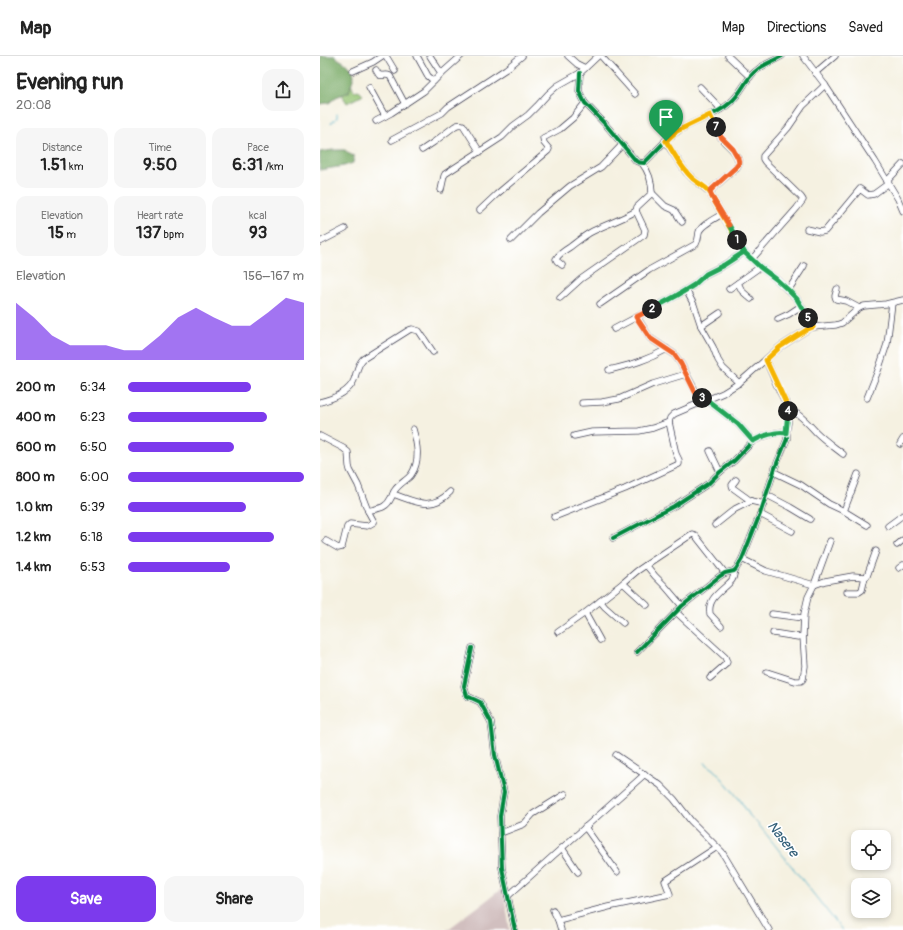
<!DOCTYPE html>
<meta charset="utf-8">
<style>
body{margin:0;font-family:Pangolin,sans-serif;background:#f6f6f6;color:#222;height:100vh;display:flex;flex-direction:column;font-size:15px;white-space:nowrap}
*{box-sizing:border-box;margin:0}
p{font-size:13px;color:#767676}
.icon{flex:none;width:22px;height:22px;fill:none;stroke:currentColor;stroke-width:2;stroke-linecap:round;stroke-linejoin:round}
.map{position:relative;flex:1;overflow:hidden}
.drawer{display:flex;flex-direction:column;background:#fff;width:320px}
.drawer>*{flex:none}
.tools{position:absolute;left:531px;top:774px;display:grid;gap:8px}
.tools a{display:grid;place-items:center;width:40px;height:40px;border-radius:8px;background:#fff;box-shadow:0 2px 6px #0003;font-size:20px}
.pin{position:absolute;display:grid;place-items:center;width:34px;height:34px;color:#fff;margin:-41px -17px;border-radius:50% 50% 50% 0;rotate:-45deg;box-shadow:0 0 4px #0007}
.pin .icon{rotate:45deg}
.km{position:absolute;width:20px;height:20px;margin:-10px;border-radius:50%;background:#222;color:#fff;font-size:11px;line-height:20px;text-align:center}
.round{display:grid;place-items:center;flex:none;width:42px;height:42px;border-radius:12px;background:#f6f6f6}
.overview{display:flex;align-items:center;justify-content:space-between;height:68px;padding:0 16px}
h1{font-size:22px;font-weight:800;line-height:30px}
.figures{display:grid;grid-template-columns:repeat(3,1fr);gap:6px;height:68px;padding:4px 16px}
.figures div{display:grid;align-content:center;border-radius:10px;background:#f6f6f6;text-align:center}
.figures b{font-size:17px;font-weight:800}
.figures small{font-size:11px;font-weight:400}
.figures p{font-size:11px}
.chart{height:112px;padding:8px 16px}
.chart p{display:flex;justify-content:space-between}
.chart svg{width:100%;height:72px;margin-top:4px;fill:#7c3aed;opacity:.7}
.cta{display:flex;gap:8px;margin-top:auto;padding:8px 16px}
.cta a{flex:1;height:46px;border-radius:12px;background:#7c3aed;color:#fff;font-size:16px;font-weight:800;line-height:46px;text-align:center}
.cta a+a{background:#f6f6f6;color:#222}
ul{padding:0 16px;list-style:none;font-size:13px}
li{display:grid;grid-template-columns:64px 48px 1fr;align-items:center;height:30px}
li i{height:10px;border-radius:5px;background:#7c3aed}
header{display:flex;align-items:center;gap:24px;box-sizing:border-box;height:56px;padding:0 20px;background:#fff;border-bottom:1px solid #e0e0e0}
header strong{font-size:19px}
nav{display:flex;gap:22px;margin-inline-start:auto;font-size:14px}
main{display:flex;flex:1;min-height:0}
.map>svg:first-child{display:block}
.industrial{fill:#d1bfbf}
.green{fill:#97c574;stroke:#5c7458}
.forest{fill:#79aa66;stroke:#4e6650}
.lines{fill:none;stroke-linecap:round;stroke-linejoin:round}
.stream{stroke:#45aac5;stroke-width:1}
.minor-casing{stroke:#424154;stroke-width:7}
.minor{stroke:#fff;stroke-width:5.5}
.cycleway-casing{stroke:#fff;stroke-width:6}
.cycleway{stroke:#00873e;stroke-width:4}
.split-1-casing{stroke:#fff;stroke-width:8}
.split-2-casing{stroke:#fff;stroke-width:8}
.split-3-casing{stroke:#fff;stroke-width:8}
.split-4-casing{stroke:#fff;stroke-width:8}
.split-5-casing{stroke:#fff;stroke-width:8}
.split-6-casing{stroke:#fff;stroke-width:8}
.split-7-casing{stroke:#fff;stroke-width:8}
.split-8-casing{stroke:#fff;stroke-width:8}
.split-1{stroke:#f5b400;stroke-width:5}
.split-2{stroke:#22a559;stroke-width:5}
.split-3{stroke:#f0652b;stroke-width:5}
.split-4{stroke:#22a559;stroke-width:5}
.split-5{stroke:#f5b400;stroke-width:5}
.split-6{stroke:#22a559;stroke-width:5}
.split-7{stroke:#f0652b;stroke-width:5}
.split-8{stroke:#f5b400;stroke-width:5}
.labels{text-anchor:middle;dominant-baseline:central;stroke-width:3.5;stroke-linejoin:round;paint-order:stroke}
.water-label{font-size:14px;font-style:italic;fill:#325f79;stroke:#fff}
</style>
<header>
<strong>Map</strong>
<nav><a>Map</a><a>Directions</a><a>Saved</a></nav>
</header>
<main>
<section class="drawer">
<div class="overview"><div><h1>Evening run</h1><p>20:08</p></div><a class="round"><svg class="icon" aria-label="share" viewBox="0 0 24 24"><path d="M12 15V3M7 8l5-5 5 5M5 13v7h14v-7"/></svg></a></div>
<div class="figures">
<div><p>Distance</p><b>1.51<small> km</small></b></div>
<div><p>Time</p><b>9:50</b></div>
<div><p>Pace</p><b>6:31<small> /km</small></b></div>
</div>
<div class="figures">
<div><p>Elevation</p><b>15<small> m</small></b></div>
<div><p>Heart rate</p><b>137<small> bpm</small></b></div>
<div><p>kcal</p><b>93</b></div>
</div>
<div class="chart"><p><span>Elevation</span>156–167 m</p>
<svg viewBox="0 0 160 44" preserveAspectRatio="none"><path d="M0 44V9L10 18L20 29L30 35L40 35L50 35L60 38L70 38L80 29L90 18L100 12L110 18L120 23L130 23L140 15L150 6L160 9V44z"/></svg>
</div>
<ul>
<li><b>200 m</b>6:34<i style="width:70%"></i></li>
<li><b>400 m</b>6:23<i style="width:79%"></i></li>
<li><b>600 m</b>6:50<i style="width:60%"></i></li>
<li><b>800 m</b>6:00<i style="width:100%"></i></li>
<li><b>1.0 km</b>6:39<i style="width:67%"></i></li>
<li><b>1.2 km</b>6:18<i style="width:83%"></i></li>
<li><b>1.4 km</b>6:53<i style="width:58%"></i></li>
</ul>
<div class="cta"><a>Save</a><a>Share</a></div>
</section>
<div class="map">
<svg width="583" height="874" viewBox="0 0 583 874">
<rect width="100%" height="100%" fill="#fff"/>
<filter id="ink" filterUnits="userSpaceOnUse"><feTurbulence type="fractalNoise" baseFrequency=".025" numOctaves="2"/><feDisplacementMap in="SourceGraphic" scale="8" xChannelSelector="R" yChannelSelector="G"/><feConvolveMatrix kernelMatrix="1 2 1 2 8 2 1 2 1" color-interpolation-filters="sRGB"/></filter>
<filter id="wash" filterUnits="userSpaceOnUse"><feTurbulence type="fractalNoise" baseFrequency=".012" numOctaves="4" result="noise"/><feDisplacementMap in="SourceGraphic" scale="16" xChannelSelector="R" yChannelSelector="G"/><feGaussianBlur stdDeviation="0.9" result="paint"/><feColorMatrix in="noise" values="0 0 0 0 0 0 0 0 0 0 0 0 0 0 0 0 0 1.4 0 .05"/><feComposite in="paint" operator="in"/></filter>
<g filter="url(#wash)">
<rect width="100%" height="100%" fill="#f5f1e1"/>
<path class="industrial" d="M183,832l7,42h-63z"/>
<path class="green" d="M31,27l3,8 4,-1 5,5 -16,8 -5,-8 7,-3z"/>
<g class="forest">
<path d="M0,0h15c6,6 19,9 19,20 -1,3 -4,12 -5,16l-13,5 -7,6 -9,1z"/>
<path d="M13,94h12l6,5 3,1 -1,7 -9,3 -24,4v-18z"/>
</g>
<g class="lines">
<g class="stream">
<path d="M11,67l6,-5v-4"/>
<path d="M385,707l10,7 25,30 10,16 9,9 83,105"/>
</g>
</g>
</g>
<g filter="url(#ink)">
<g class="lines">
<defs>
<g id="minor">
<path d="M66,0l9,15"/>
<path d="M97,0l11,20 6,5"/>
<path d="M110,0l11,17"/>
<path d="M248,0l9,8 8,4"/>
<path d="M281,0l34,38"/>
<path d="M408,0l22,21"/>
<path d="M483,0l22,29 50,76 23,38 5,12"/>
<path d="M56,14l3,5c4,1 7,-1 11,1l15,28"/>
<path d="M33,15l20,-9 9,-6"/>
<path d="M260,17l-1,18 6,12 21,22 30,36c3,2 5,2 8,2 12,-11 21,-24 34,-32 17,-11 38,-15 53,-29 8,-7 12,-16 18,-24 9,-12 21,-15 33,-22"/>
<path d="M495,17l20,-17"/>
<path d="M49,31l16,29"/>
<path d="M380,31l21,22"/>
<path d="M390,59c4,8 7,17 12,24 7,9 14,11 17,24l-2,4 -24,21 -2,3 1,6 32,55 16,15 16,12 21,20 11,18 5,10"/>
<path d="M56,65l15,-8 33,-22 19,-19 18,-16"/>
<path d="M72,84l50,-27 6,-6 58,-38 16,-13"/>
<path d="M345,85l21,31 7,7 18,14"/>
<path d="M102,94l12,-8 21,-16c3,-2 5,-2 8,-1l17,27"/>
<path d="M567,125l16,-17"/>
<path d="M121,134l3,-14 1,-2 57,-37 11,-11 15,-11 9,-9 11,-12 9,-8 23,-13 18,-17"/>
<path d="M332,137l13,13 9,4 8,12"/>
<path d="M160,154l17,-16 51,-43 1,-2 -5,-6 -1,-5 17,-9 13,-11 12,-15"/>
<path d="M487,173l13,3 5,-1 35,-42 8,6 6,-1 15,-11"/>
<path d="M191,184l27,-27 32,-27 31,-19 21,-22"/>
<path d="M0,186l25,-13"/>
<path d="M432,203l45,-51 6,-8 -2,-3 -36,-35 -2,-3v-3l25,-28 15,-22 22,-21"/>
<path d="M242,209l-5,-4 -1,-2c3,-5 9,-9 14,-12 8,-6 15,-12 23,-16 14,-7 30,-12 43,-20l1,-4 15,-14c0,-11 -3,-21 -10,-30"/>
<path d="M418,227l4,8 9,8"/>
<path d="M409,233l31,-22"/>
<path d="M467,233l4,-3 13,-20"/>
<path d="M517,233l-2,7 1,3 10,2 13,7"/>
<path d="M366,234l8,15 7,21 12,21 5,13 5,8 16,15"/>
<path d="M240,242l21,-19 63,-44 1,-5 -9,-19"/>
<path d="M280,248l49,-34 47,-26c3,-5 2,-8 3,-12 2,-7 17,-14 23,-18"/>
<path d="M317,261l13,21 24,16 7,10 16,30 3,3 7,3 31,24 15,17"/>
<path d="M458,263l11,-5 12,-8"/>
<path d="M381,270l19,-13"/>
<path d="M294,273l62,-33 18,-11 12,-11 18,-9 20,-13"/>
<path d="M446,304l13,30 7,13 2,7v13l-2,10"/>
<path d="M289,314c21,-5 39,-10 58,-21"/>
<path d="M547,342l12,-30 8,-24 5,-41"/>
<path d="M0,346c12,-3 29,-9 34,-22 3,-8 3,-15 9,-21l46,-29 3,-1 7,2 14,21"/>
<path d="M262,347l20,-1 17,-3 34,-15 33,-10"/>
<path d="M468,354c11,2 20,14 28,22 8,8 18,15 27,22"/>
<path d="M0,380l23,12 5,4 1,14 1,4 8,15 10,26 6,11 -7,4 -17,-2 -3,3 -5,20 -4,1 -12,-7"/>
<path d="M254,380l18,-4 47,-1 14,-3 16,-6"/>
<path d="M580,388l3,-5"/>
<path d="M390,395l10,21"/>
<path d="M454,416l27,13 28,19 15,7 23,14"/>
<path d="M416,424l-4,5 1,3 18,13 13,3"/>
<path d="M73,438c21,7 38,18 57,-2"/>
<path d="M447,439l23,12 20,12"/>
<path d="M48,455c10,-3 18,-2 23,-13 2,-3 2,-6 4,-8 4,-6 12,-10 16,-15 10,-14 6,-32 2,-46"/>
<path d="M524,455l14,-37"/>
<path d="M440,458l32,17"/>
<path d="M234,461l71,-28 54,-25v-4l-3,-6 -7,-32 1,-4 4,-4 49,-21 16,-10 41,-36 28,-18 5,-2 23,-2 6,-2 17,-15 5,-2 22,-2 17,-4"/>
<path d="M395,469l20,-16 16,-8"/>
<path d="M568,470l15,-11"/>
<path d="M293,482l61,-32 35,-23 11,-11 14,-11 19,-20 12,-5 10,-3 8,-1 4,2v5l-12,29 -15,46 -18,45 -6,10 -2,2 -9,2 -5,3 -38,30 -45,46"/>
<path d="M577,489l6,-5"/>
<path d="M422,503l24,12 14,4 34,10 11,-4 28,-5 12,1 2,-1 9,-25"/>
<path d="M326,509l9,11 10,10 17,20"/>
<path d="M579,512l4,-3"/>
<path d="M303,527l24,22"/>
<path d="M527,536h12l3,-2 3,-13"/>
<path d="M280,545l5,6 18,16"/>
<path d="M356,556l49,45 2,5 -1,2 -16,14"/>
<path d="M265,557l15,27"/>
<path d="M452,558l31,4"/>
<path d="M401,570l-11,-12c-3,-17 13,-23 22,-34 2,-3 2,-6 3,-10"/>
<path d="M238,576l27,-19 38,-30 14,-12 55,-37 3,1 30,38"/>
<path d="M453,577l25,4 5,-1"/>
<path d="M152,592l-8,38 3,10 13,6 11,20 4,33 9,37 -4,24 2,52 13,62"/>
<path d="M447,616l28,9h6l2,-2 2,-13 -2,-30 1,-22 4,-17 6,-12 16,-44"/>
<path d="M296,699l44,30 14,14 17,22 31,31 47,78"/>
<path d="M265,771l32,45"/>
<path d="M181,777l23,-9 9,-10 32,-20"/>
<path d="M242,792l16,24"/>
<path d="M188,840l137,-122"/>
<path d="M233,854l5,10 3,10"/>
<path d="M238,864l50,-13 62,-13 -5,-13 52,-34"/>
</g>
</defs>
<use href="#minor" class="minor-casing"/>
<use href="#minor" class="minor"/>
<defs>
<g id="cycleway">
<path d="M260,17l-1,18 6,12 21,22 30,36c3,2 5,2 8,2 12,-11 21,-24 34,-32 17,-11 38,-15 53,-29 8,-7 12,-16 18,-24 9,-12 21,-15 33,-22"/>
<path d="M390,59c4,8 7,17 12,24 7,9 14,11 17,24l-2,4 -24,21 -2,3 1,6 32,55 16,15 16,12 21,20 11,18 5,10"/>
<path d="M293,482l61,-32 35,-23 11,-11 14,-11 19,-20 12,-5 10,-3 8,-1 4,2v5l-12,29 -15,46 -18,45 -6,10 -2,2 -9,2 -5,3 -38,30 -45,46"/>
<path d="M152,592l-8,38 3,10 13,6 11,20 4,33 9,37 -4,24 2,52 13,62"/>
</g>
</defs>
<use href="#cycleway" class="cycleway-casing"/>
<use href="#cycleway" class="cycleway"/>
</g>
</g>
<g class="lines" filter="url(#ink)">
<defs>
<path id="split-1" d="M346,85c8,12 15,27 26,37 6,6 18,10 20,19l25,43"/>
<path id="split-2" d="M332,253l24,-13 18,-11 12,-11 18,-9 20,-13 -7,-12"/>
<path id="split-3" d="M332,253l-16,8 14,21 24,16 7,10 14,28 7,6"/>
<path id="split-4" d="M382,342l5,2 31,24 15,17c9,-5 23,-10 33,-8l2,-22"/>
<path id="split-5" d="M468,355l-2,-8 -6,-13 -14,-30 14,-13 28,-18 5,-2 -5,-9"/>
<path id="split-6" d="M409,169l15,27 16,15 16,12 11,10 10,10 11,19"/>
<path id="split-7" d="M396,71l5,10 12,12 5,9 1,5 -3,4 -23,21 -3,3 2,6 17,28"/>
<path id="split-8" d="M346,85l11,-10 33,-16 6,12"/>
</defs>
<use href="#split-1" class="split-1-casing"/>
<use href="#split-2" class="split-2-casing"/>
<use href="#split-3" class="split-3-casing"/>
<use href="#split-4" class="split-4-casing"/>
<use href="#split-5" class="split-5-casing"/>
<use href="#split-6" class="split-6-casing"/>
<use href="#split-7" class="split-7-casing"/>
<use href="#split-8" class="split-8-casing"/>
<use href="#split-1" class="split-1"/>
<use href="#split-2" class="split-2"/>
<use href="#split-3" class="split-3"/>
<use href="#split-4" class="split-4"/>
<use href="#split-5" class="split-5"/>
<use href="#split-6" class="split-6"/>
<use href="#split-7" class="split-7"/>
<use href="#split-8" class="split-8"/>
</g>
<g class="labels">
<g class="water-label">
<text transform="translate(463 783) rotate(52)">Nasere</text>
</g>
</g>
</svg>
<div class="tools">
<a><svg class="icon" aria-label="locate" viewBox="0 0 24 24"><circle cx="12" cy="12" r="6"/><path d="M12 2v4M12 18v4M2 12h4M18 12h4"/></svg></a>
<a><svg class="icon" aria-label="layers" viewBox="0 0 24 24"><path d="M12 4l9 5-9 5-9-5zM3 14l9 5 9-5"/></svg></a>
</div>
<div class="pin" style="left:346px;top:85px;background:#1e9e55"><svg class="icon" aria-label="arrive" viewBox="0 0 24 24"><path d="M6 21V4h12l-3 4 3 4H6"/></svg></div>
<b class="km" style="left:417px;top:184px">1</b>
<b class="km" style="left:332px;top:253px">2</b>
<b class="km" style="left:382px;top:342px">3</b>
<b class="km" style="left:468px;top:355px">4</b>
<b class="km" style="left:488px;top:262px">5</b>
<b class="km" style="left:396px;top:71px">7</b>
</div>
</main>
